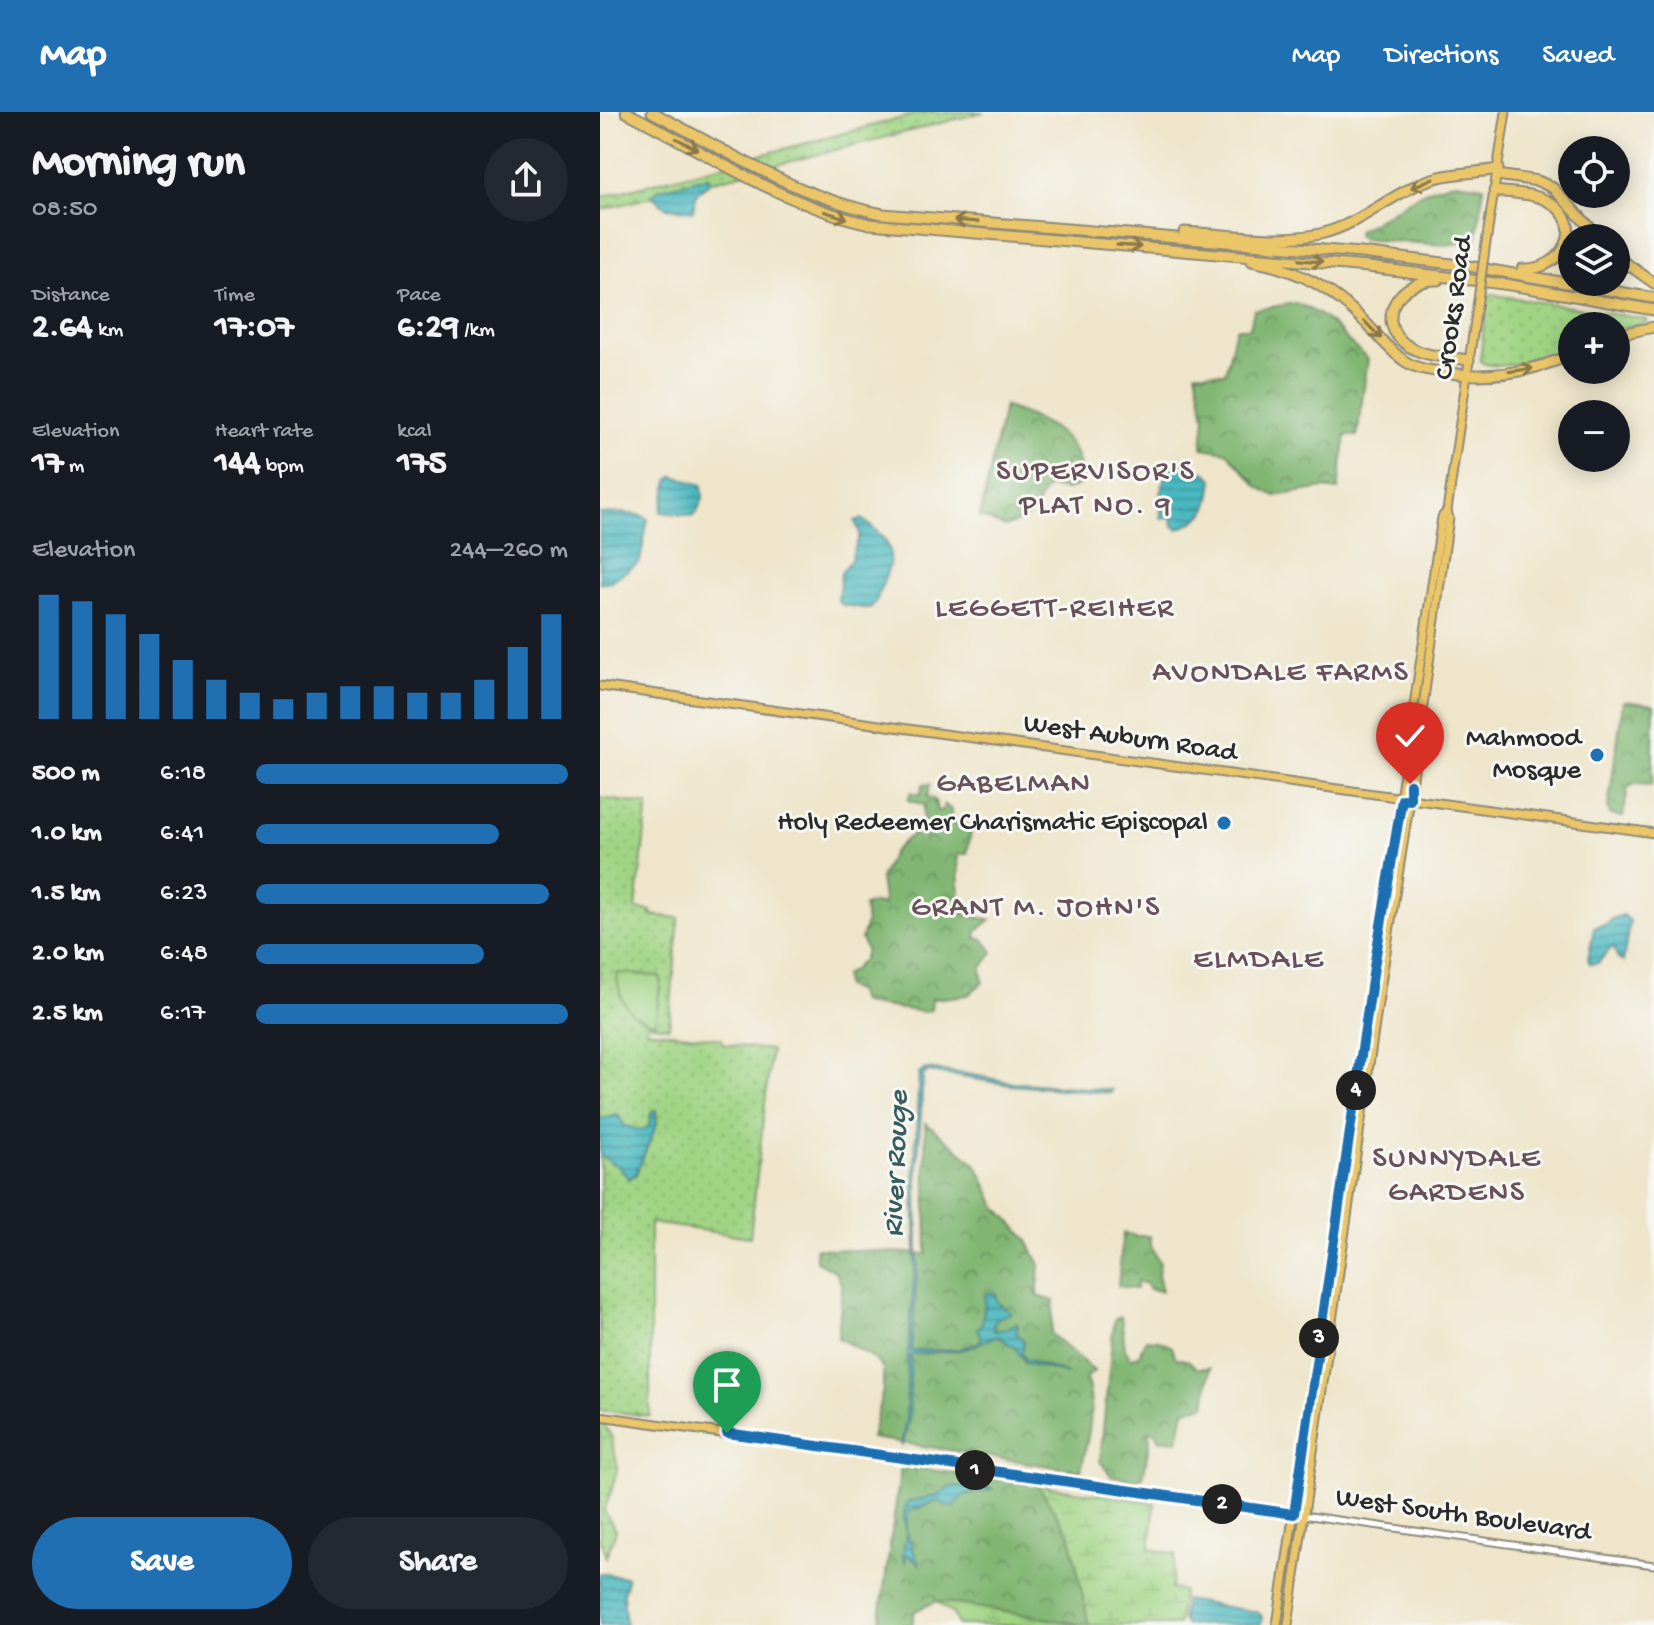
<!DOCTYPE html>
<meta charset="utf-8">
<style>
body{margin:0;font-family:"Gochi Hand",sans-serif;background:#242831;color:#f1f3f6;height:100vh;display:flex;flex-direction:column;font-size:30px;white-space:nowrap}
*{box-sizing:border-box;margin:0}
p{font-size:26px;color:#9ea1a6}
.icon{flex:none;width:44px;height:44px;fill:none;stroke:currentColor;stroke-width:2;stroke-linecap:round;stroke-linejoin:round}
.map{position:relative;flex:1;overflow:hidden}
.details{display:flex;flex-direction:column;background:#171b24;width:600px}
.details>*{flex:none}
.controls{position:absolute;left:958px;top:24px;display:grid;gap:16px}
.controls a{display:grid;place-items:center;width:72px;height:72px;border-radius:50%;background:#171b24;box-shadow:0 4px 20px #0003;font-size:40px}
.pin{position:absolute;display:grid;place-items:center;width:68px;height:68px;color:#fff;margin:-82px -34px;border-radius:50% 50% 50% 0;rotate:-45deg;box-shadow:0 0 8px #0007}
.pin .icon{rotate:45deg}
.km{position:absolute;width:40px;height:40px;margin:-20px;border-radius:50%;background:#222;color:#fff;font-size:22px;line-height:40px;text-align:center}
.round{display:grid;place-items:center;flex:none;width:84px;height:84px;border-radius:42px;background:#242831}
.overview{display:flex;align-items:center;justify-content:space-between;height:136px;padding:0 32px}
h1{font-size:44px;font-weight:700;line-height:60px}
.metrics{display:grid;grid-template-columns:repeat(3,1fr);gap:12px;height:136px;padding:8px 32px}
.metrics div{display:grid;align-content:center}
.metrics b{font-size:34px;font-weight:700}
.metrics small{font-size:22px;font-weight:400}
.metrics p{font-size:22px}
.chart{height:224px;padding:16px 32px}
.chart p{display:flex;justify-content:space-between}
.chart svg{width:100%;height:144px;margin-top:8px;stroke:#1f6fb2;stroke-width:6}
.action{display:flex;gap:16px;margin-top:auto;padding:16px 32px}
.action a{flex:1;height:92px;border-radius:48px;background:#1f6fb2;color:#fff;font-size:32px;font-weight:700;line-height:92px;text-align:center}
.action a+a{background:#242831;color:#f1f3f6}
ul{padding:0 32px;list-style:none;font-size:26px}
li{display:grid;grid-template-columns:128px 96px 1fr;align-items:center;height:60px}
li i{height:20px;border-radius:10px;background:#1f6fb2}
header{display:flex;align-items:center;gap:48px;box-sizing:border-box;height:112px;padding:0 40px;background:#1f6fb2;color:#fff}
header strong{font-size:38px}
nav{display:flex;gap:44px;margin-inline-start:auto;font-size:28px}
main{display:flex;flex:1;min-height:0}
.map>svg:first-child{display:block}
.grass{fill:url(#grass-dots);stroke:#668058;stroke-width:2}
.forest{fill:url(#forest-crowns);stroke:#56704e;stroke-width:2}
.wetland{fill:url(#wetland-marsh);stroke:#668058;stroke-width:2}
.garden{fill:#a0d484;stroke:#668058;stroke-width:2}
.water{fill:url(#water-rules);stroke:#3a7276;stroke-width:2}
.lines{fill:none;stroke-linecap:round;stroke-linejoin:round}
.minor-casing{stroke:#8c887a;stroke-width:9}
.major-casing{stroke:#8c887a;stroke-width:11}
.highway-casing{stroke:#8c887a;stroke-width:13}
.minor{stroke:#fff;stroke-width:5}
.major{stroke:#ebc669;stroke-width:7}
.highway{stroke:#ebc669;stroke-width:9}
.major-bridge-casing{stroke:#8c887a;stroke-width:11;stroke-linecap:butt}
.major-bridge{stroke:#ebc669;stroke-width:7}
.oneway{stroke:#8b784a}
.route-casing{stroke:#fff;stroke-width:16}
.route{stroke:#1f6fb2;stroke-width:10}
.poi-dot{fill:#1f6fb2;stroke:#f6f6f2;stroke-width:3}
.labels{text-anchor:middle;dominant-baseline:central;stroke-width:6;stroke-linejoin:round;paint-order:stroke}
.street-label{font-size:28px;fill:#2b2b2b;stroke:#f6f6f2}
.poi-label{font-size:28px;fill:#2b2b2b;stroke:#f6f6f2;text-anchor:end}
.neighbourhood-label{font-size:30px;letter-spacing:2px;fill:#68515b;stroke:#f6f6f2}
.water-label{font-size:30px;font-style:italic;fill:#365c5f;stroke:#f6f6f2}
</style>
<header>
<strong>Map</strong>
<nav><a>Map</a><a>Directions</a><a>Saved</a></nav>
</header>
<main>
<section class="details">
<div class="overview"><div><h1>Morning run</h1><p>08:50</p></div><a class="round"><svg class="icon" aria-label="share" viewBox="0 0 24 24"><path d="M12 15V3M7 8l5-5 5 5M5 13v7h14v-7"/></svg></a></div>
<div class="metrics">
<div><p>Distance</p><b>2.64<small> km</small></b></div>
<div><p>Time</p><b>17:07</b></div>
<div><p>Pace</p><b>6:29<small> /km</small></b></div>
</div>
<div class="metrics">
<div><p>Elevation</p><b>17<small> m</small></b></div>
<div><p>Heart rate</p><b>144<small> bpm</small></b></div>
<div><p>kcal</p><b>175</b></div>
</div>
<div class="chart"><p><span>Elevation</span>244–260 m</p>
<svg viewBox="0 0 160 44" preserveAspectRatio="none"><path d="M5 44V6M15 44V8M25 44V12M35 44V18M45 44V26M55 44V32M65 44V36M75 44V38M85 44V36M95 44V34M105 44V34M115 44V36M125 44V36M135 44V32M145 44V22M155 44V12"/></svg>
</div>
<ul>
<li><b>500 m</b>6:18<i style="width:100%"></i></li>
<li><b>1.0 km</b>6:41<i style="width:78%"></i></li>
<li><b>1.5 km</b>6:23<i style="width:94%"></i></li>
<li><b>2.0 km</b>6:48<i style="width:73%"></i></li>
<li><b>2.5 km</b>6:17<i style="width:100%"></i></li>
</ul>
<div class="action"><a>Save</a><a>Share</a></div>
</section>
<div class="map">
<svg width="1054" height="1513" viewBox="0 0 1054 1513">
<defs>
<pattern id="grass-dots" width="8" height="8" patternUnits="userSpaceOnUse" patternTransform="scale(2)"><rect width="8" height="8" fill="#a0d484"/><path d="M2 2h.1M6 6h.1" fill="none" stroke="#8ab672" stroke-width="1.8" stroke-linecap="round"/></pattern>
<pattern id="forest-crowns" width="20" height="18" patternUnits="userSpaceOnUse" patternTransform="scale(2)"><rect width="20" height="18" fill="#80b672"/><path d="M2 6a3 3 0 1 1 6 0M12 15a3 3 0 1 1 6 0" fill="none" stroke="#69945e"/></pattern>
<pattern id="wetland-marsh" width="20" height="14" patternUnits="userSpaceOnUse" patternTransform="scale(2)"><rect width="20" height="14" fill="#a0d484"/><path d="M1 5h8M5 5V1M11 12h8M15 12V8" fill="none" stroke="#8ab672"/></pattern>
<pattern id="water-rules" width="6" height="5" patternUnits="userSpaceOnUse" patternTransform="scale(2)"><rect width="6" height="5" fill="#49b8c0"/><path d="M0 2.5h6" fill="none" stroke="#3d969c"/></pattern>
</defs>
<rect width="100%" height="100%" fill="#f6f6f2"/>
<filter id="ink" filterUnits="userSpaceOnUse"><feTurbulence type="fractalNoise" baseFrequency=".0125" numOctaves="2"/><feDisplacementMap in="SourceGraphic" scale="16" xChannelSelector="R" yChannelSelector="G"/><feConvolveMatrix kernelMatrix="1 2 1 2 8 2 1 2 1" color-interpolation-filters="sRGB"/></filter>
<filter id="wash" filterUnits="userSpaceOnUse"><feTurbulence type="fractalNoise" baseFrequency=".006" numOctaves="4" result="noise"/><feDisplacementMap in="SourceGraphic" scale="32" xChannelSelector="R" yChannelSelector="G"/><feGaussianBlur stdDeviation="1.8" result="paint"/><feColorMatrix in="noise" values="0 0 0 0 0 0 0 0 0 0 0 0 0 0 0 0 0 1.4 0 .05"/><feComposite in="paint" operator="in"/></filter>
<g filter="url(#wash)">
<rect width="100%" height="100%" fill="#eee5ca"/>
<g class="grass">
<path d="M325,0h59l-384,98v-13z"/>
<path d="M890,182l156,25v4l-30,6v-3h-44v22c-19,8 -76,26 -92,13l6,-59z"/>
<path d="M0,686l48,7 -12,104 15,2v4l28,3 -10,109 -22,-3 -1,6 76,9v5l49,6 -21,187 -100,-14v193l-50,-6z"/>
</g>
<g class="forest">
<path d="M856,70l28,4 -8,55 -31,4 -81,-6 -7,-4 1,-5c37,-17 55,-40 98,-48z"/>
<path d="M695,191c40,15 44,33 73,56l-11,77 -11,-1 -8,55 -14,-2 -49,8 -18,-10 -30,-34 -25,-4 3,-31 -9,-45 29,1 11,-45h14l4,-18z"/>
<path d="M404,294c41,16 77,26 78,77l-15,7 -19,-3c-11,11 -7,14 -13,23 -6,9 -20,13 -30,17l-25,-10z"/>
<path d="M1023,589l31,4 -2,80 -18,-1 -6,4 -5,29 -12,-2 -3,-6z"/>
<path d="M330,672l-3,13 8,3 2,11h5l2,-7 7,6v8l13,4 7,9 -4,23h-9l1,37 7,24 25,5 -14,10 -1,8 8,2 9,12 -12,17 2,13 -15,13 -36,4 -1,11 -7,2 -62,-9 -6,-12 -11,-4 -1,-12 9,-5 10,-10 3,-10 -5,-11 5,-16 -2,-17 10,-3 10,2 -4,-26 13,-27 12,-12 17,-12 2,-23 -16,-5 3,-8 9,3 3,-10z"/>
<path d="M325,1010l52,43 19,41 31,33 13,26 -3,31 17,5 -3,33 43,37 -8,7c11,32 1,62 -5,93l-210,-33 12,-48v-22l-11,-11 -34,-19 4,-52 -7,-15 -19,-10v-13l111,6z"/>
<path d="M523,1121l12,3h15v8l10,19 -2,13 4,15 -14,-2 -2,-5 -9,-3 -1,8 -18,-3z"/>
<path d="M521,1204l4,33 6,10 8,-4 7,-16 12,1 14,7 4,11 13,3 7,7h14l-5,37 -21,5 -6,31 -20,-2 -2,-7 -8,-1 2,8 -7,38 -5,3 -27,-4 -11,-15 14,-141z"/>
<path d="M301,1354l137,19 32,50 19,90 -152,-24 -22,10 -3,14h-33z"/>
</g>
<g class="wetland">
<path d="M0,1310l4,2 9,16c-2,10 4,16 4,26 -1,17 -8,30 -13,45l12,19 -10,27 -4,-14h-2z"/>
<path d="M438,1373l117,18 -5,46 26,5 -5,35 12,2 -5,34h-89l-19,-90z"/>
<path d="M337,1489l148,24h-127l-4,-10z"/>
</g>
<path class="garden" d="M17,861l41,3 3,3 -6,44c-27,-5 -37,-23 -38,-50z"/>
<g class="water">
<path d="M106,65l4,1 -2,6 -11,9 -4,18 -26,-3 -16,-13 9,-6z"/>
<path d="M578,346c8,2 30,15 35,21 -4,31 -5,38 -35,50l-5,-3 -1,-9 -11,1c-1,-19 -1,-49 17,-60z"/>
<path d="M74,364l28,9 1,13 -7,16 -5,2 -30,-4 8,-32z"/>
<path d="M22,401l19,2 7,4 -8,43 -29,19 -11,2v-69z"/>
<path d="M262,407c31,24 35,32 19,69 -3,8 -5,16 -12,21l-26,-4 -5,-4 3,-28 9,-12 10,-27 -5,-13z"/>
<path d="M1023,803l7,6 -7,41 -5,-3 -5,-13 -15,17 -8,1 -2,-5 6,-32 15,-4 2,-4z"/>
<path d="M325,957l42,5 43,8 102,8 -1,3 -101,-8 -81,-13 -6,3 -6,108 1,82 -7,86 48,-2 19,-5 3,-7 -4,-9 5,-4 4,-30 4,-2 6,3 1,7 14,11 -14,5 -4,8 1,5 12,-2 10,-6 2,3 -2,7 8,8 -2,12 3,6 43,15 -42,-11 -11,-15 -17,-12c-12,2 -18,9 -29,12 -19,5 -39,4 -58,7l-2,64 -7,27 -1,-1 5,-27 2,-68 8,-94 -2,-73 4,-94 1,-15z"/>
<path d="M56,998l1,14 -21,50 -7,5 -11,-13 -18,-10v-37l18,-4 7,11 17,4 7,-4 2,-13z"/>
<path d="M368,1371l26,6 -30,6 -12,12 -15,-6 -29,11 -2,19 13,33 -13,-10 -1,8c-4,-9 -1,-11 0,-20 4,-15 -6,-23 3,-40l27,-6 14,-9h14z"/>
<path d="M0,1461l26,4 1,3 -4,13 3,32h-26z"/>
<path d="M585,1488l72,12 5,4 -1,8 -76,1 -3,-6z"/>
</g>
</g>
<g filter="url(#ink)">
<g class="lines">
<defs>
<path id="minor" d="M703,1403l351,50"/>
<g id="major">
<path d="M884,144l22,-144"/>
<path d="M0,574l1054,147"/>
<path d="M0,1304l697,98"/>
<path d="M677,1513l165,-1108 5,-6 32,-218"/>
<path d="M688,1513l91,-629 31,-196 39,-282 -2,-7"/>
</g>
<g id="highway">
<path d="M26,0c79,40 156,93 244,112l498,43 143,18 143,25"/>
<path d="M52,0c75,39 147,86 231,102l478,39 107,13 186,32"/>
<path d="M897,63l41,6 15,7 47,50"/>
<path d="M894,79c18,2 41,2 57,12 36,23 12,68 -29,66"/>
<path d="M584,120c44,2 93,11 136,2 38,-9 65,-35 99,-50 25,-12 52,-10 79,-15"/>
<path d="M1016,144l38,27"/>
<path d="M652,149c48,9 81,28 115,63 12,13 25,29 39,38 11,7 23,8 35,10 45,7 90,1 131,-18"/>
<path d="M838,168c-40,-1 -66,42 -30,66 17,11 42,11 61,14"/>
<path d="M1016,223l38,-8"/>
</g>
</defs>
<use href="#minor" class="minor-casing"/>
<use href="#major" class="major-casing"/>
<use href="#highway" class="highway-casing"/>
<use href="#minor" class="minor"/>
<use href="#major" class="major"/>
<use href="#highway" class="highway"/>
<defs>
<path id="major-bridge" d="M879,181l5,-37"/>
</defs>
<use href="#major-bridge" class="major-bridge-casing"/>
<use href="#major-bridge" class="major-bridge"/>
</g>
<defs><path id="oneway-shaft" d="M-6 0H5M1.5-3L5.5 0L1.5 3" fill="none" stroke-width="1.6" stroke-linecap="round" stroke-linejoin="round" transform="scale(2)"/></defs>
<g class="oneway">
<use href="#oneway-shaft" transform="translate(87 32) rotate(28)"/>
<use href="#oneway-shaft" transform="translate(822 71) rotate(156)"/>
<use href="#oneway-shaft" transform="translate(236 103) rotate(17)"/>
<use href="#oneway-shaft" transform="translate(366 109) rotate(-176)"/>
<use href="#oneway-shaft" transform="translate(529 134) rotate(4)"/>
<use href="#oneway-shaft" transform="translate(711 149) rotate(5)"/>
<use href="#oneway-shaft" transform="translate(773 218) rotate(46)"/>
<use href="#oneway-shaft" transform="translate(921 258) rotate(-8)"/>
</g>
</g>
<g class="lines" filter="url(#ink)">
<defs>
<path id="route" d="M127,1321l567,81 80,-547 28,-168 8,1v-16"/>
</defs>
<use href="#route" class="route-casing"/>
<use href="#route" class="route"/>
</g>
<g class="poi-dot">
<circle cx="997" cy="643" r="8"/>
<circle cx="624" cy="711" r="8"/>
</g>
<g class="labels">
<g class="street-label">
<text transform="translate(855 196) rotate(-82)">Crooks Road</text>
<text transform="translate(530 627) rotate(8)">West Auburn Road</text>
<text transform="translate(863 1404) rotate(8)">West South Boulevard</text>
</g>
<g class="poi-label">
<text x="981" y="627">Mahmood<tspan x="981" dy="32">Mosque</tspan></text>
<text x="608" y="711">Holy Redeemer Charismatic Episcopal</text>
</g>
<g class="neighbourhood-label">
<text x="496" y="361">SUPERVISOR'S<tspan x="496" dy="34">PLAT NO. 9</tspan></text>
<text x="455" y="498">LEGGETT-REIHER</text>
<text x="681" y="562">AVONDALE FARMS</text>
<text x="414" y="673">GABELMAN</text>
<text x="436" y="797">GRANT M. JOHN'S</text>
<text x="659" y="849">ELMDALE</text>
<text x="857" y="1048">SUNNYDALE<tspan x="857" dy="34">GARDENS</tspan></text>
</g>
<g class="water-label">
<text transform="translate(298 1052) rotate(-88)">River Rouge</text>
</g>
</g>
</svg>
<div class="controls">
<a><svg class="icon" aria-label="locate" viewBox="0 0 24 24"><circle cx="12" cy="12" r="6"/><path d="M12 2v4M12 18v4M2 12h4M18 12h4"/></svg></a>
<a><svg class="icon" aria-label="layers" viewBox="0 0 24 24"><path d="M12 4l9 5-9 5-9-5zM3 14l9 5 9-5"/></svg></a>
<a>+</a>
<a>−</a>
</div>
<div class="pin" style="left:127px;top:1321px;background:#1e9e55"><svg class="icon" aria-label="arrive" viewBox="0 0 24 24"><path d="M6 21V4h12l-3 4 3 4H6"/></svg></div>
<div class="pin" style="left:810px;top:672px;background:#d93025"><svg class="icon" aria-label="check" viewBox="0 0 24 24"><path d="M5 12l5 5 9-10"/></svg></div>
<b class="km" style="left:375px;top:1358px">1</b>
<b class="km" style="left:622px;top:1392px">2</b>
<b class="km" style="left:719px;top:1226px">3</b>
<b class="km" style="left:756px;top:978px">4</b>
</div>
</main>
